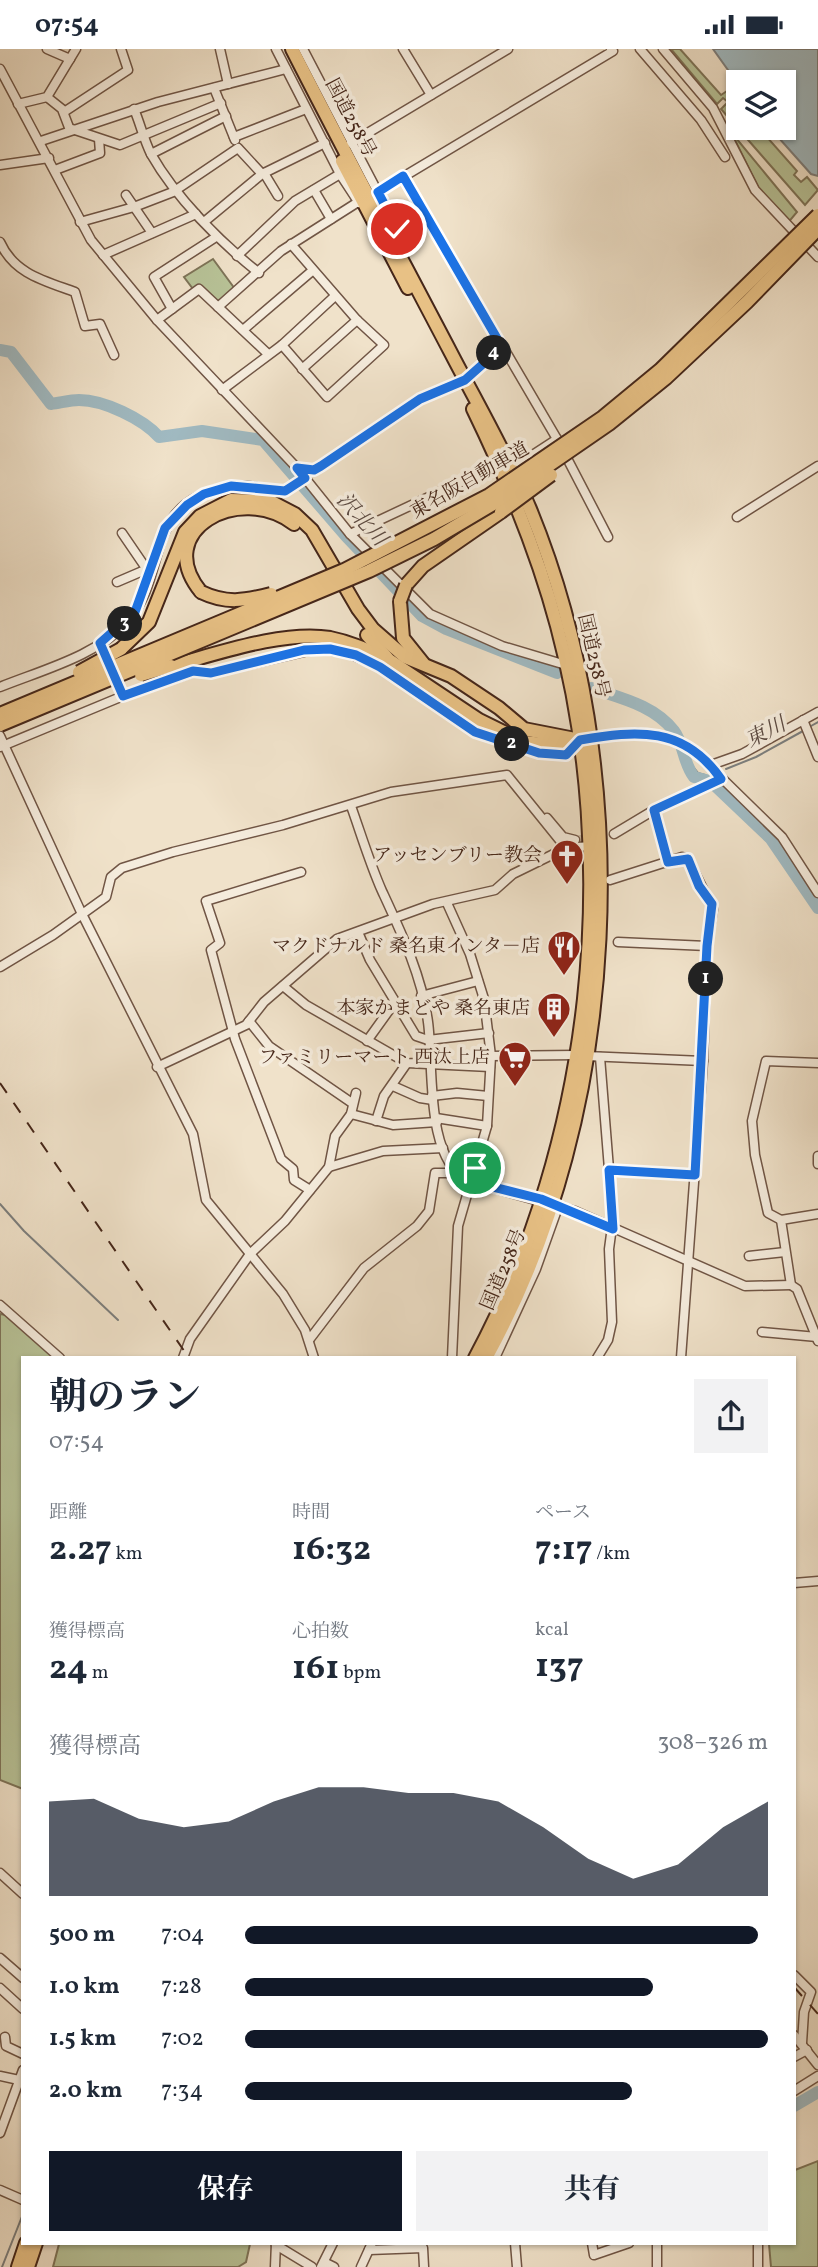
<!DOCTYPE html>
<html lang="ja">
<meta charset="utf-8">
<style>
body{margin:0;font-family:Vollkorn,"Noto Serif JP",serif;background:#f2f2f3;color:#1f2937;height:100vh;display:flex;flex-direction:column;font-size:26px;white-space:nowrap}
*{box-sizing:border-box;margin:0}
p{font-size:23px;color:#747a83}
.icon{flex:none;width:38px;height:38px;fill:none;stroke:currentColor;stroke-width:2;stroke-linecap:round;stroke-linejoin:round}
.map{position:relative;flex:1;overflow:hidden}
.drawer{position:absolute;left:21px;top:1307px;width:775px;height:889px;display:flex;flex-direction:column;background:#fff;border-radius:0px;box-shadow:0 2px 5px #0004}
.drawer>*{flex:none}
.buttons{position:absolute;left:726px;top:21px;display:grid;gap:14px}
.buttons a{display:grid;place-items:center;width:70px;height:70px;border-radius:0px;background:#fff;box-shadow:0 2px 5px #0004;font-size:35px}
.pin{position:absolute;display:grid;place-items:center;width:60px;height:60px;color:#fff;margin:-30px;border:4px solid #fff;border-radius:50%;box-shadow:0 2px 7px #0007}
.km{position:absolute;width:35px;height:35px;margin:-18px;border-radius:50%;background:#222;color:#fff;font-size:19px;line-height:35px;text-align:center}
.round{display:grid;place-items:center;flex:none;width:74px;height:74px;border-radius:0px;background:#f2f2f3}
.summary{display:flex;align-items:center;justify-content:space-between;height:119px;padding:0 28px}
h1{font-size:38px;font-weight:700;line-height:52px}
.stats{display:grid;grid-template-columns:repeat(3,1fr);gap:10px;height:119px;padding:7px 28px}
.stats div{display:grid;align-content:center}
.stats b{font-size:35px;font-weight:700}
.stats small{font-size:19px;font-weight:400}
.stats p{font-size:19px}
.chart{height:196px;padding:14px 28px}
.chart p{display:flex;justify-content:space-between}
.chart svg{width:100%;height:126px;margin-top:7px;fill:#111827;opacity:.7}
.cta{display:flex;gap:14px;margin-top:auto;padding:14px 28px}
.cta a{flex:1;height:80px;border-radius:0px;background:#111827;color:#fff;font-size:28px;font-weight:700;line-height:80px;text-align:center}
.cta a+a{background:#f2f2f3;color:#1f2937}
ul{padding:0 28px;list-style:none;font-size:23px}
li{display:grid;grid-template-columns:112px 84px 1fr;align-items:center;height:52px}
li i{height:18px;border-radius:9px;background:#111827}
.status{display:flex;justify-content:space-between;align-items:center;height:49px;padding:0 35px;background:#fff;direction:ltr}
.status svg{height:19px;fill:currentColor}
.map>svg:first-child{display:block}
.green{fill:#b8c398;stroke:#7e7458;stroke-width:2}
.water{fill:#a0bac2;stroke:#7c7f7e;stroke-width:2}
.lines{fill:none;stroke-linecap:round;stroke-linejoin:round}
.stream{stroke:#7c7f7e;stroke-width:2}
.river{stroke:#a0bac2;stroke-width:12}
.minor-tunnel{stroke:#cebca7;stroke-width:8;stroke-dasharray:8 4;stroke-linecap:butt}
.minor-casing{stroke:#705545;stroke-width:11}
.highway-casing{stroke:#452619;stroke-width:16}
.minor{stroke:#f5ecdd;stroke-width:8}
.highway{stroke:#e8c185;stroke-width:12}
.rail{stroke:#452619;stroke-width:2;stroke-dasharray:12 12;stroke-linecap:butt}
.highway-bridge-casing{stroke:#452619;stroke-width:16;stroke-linecap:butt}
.highway-bridge{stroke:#e8c185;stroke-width:12}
.route-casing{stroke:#fff;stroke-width:14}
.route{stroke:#1a73e8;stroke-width:9}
.labels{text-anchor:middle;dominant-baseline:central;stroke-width:7;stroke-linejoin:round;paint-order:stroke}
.street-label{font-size:19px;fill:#452619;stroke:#f5ecdd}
.poi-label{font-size:19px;fill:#452619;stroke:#f5ecdd;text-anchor:end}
.water-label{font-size:21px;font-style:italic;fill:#5c4b43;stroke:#f5ecdd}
</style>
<div class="status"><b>07:54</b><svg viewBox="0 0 49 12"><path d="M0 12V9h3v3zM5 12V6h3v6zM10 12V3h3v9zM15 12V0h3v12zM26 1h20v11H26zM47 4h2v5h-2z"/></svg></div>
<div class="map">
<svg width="818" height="2218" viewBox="0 0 818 2218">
<rect width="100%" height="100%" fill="#f0e2ca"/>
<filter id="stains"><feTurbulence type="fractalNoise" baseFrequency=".00286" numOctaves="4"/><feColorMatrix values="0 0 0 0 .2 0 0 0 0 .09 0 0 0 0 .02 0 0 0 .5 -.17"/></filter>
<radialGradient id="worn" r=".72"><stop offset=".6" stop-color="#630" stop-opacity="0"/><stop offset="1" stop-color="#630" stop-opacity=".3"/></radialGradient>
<g class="green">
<path d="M671,0h9l41,46 6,-4 11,13v24h21l38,43 -3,4 7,7 6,-5 11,13 -13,15 -84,-96 7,-7 -5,-4 -6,6z"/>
<path d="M731,83l66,80 -10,12 -29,-37z"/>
<path d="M213,210l22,30 -13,11 -6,1 -16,-16 -7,4 -9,-12z"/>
<path d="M0,1265l17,3 37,41h-31v431l-23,-9z"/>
<path d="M818,2112v106h-47l-2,-23 25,-1 1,-73z"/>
<path d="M59,2195v-1l191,1 -4,18 -8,5h-185z"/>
</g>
<path class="water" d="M713,0h105v127l-7,-2 -41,-46h14v-46l-46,2z"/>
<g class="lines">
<g class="stream">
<path d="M811,677l7,-4"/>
<path d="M684,712l5,1 9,11 7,2"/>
<path d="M726,720l30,-12 47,-26"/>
<path d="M0,1155l24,27 94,89"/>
<path d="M2,2218l21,-53"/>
</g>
<g class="river">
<path d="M0,301l11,2 40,52c9,-1 19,-4 28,-4 25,0 64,19 80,37l43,-6 61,9 83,96 76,80 24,13 111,44"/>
<path d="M591,639c29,10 63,17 83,43 10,13 9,32 20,46l16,4 61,58 47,69"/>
<path d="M794,2057l24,-14"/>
</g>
<path class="minor-tunnel" d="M575,791l39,-6"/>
<defs>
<g id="minor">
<path d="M47,0l23,10"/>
<path d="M220,0l8,35"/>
<path d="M276,0l64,125 19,29"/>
<path d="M303,0l94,180 4,24"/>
<path d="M403,0l28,46"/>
<path d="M640,0l61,71 24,37"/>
<path d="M663,0l50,59 42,82 63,67"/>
<path d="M0,20l91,171 66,80 140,148 53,66 80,80 72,32 64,19"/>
<path d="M214,39l21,52"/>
<path d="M47,48l15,12 8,21"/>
<path d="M18,55l29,-7 29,-48"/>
<path d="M134,60c6,14 10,31 17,45 25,44 69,88 108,119"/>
<path d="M64,63l64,-42 -7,-21"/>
<path d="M72,80l48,16 101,-42"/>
<path d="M234,88l72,-28"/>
<path d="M41,92l117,-39 128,-33"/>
<path d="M351,94l157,-94"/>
<path d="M151,105l75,-38"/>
<path d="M0,116l49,-7"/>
<path d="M55,121l45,-17 -1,-14"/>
<path d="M264,124l14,23"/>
<path d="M262,125l63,-31"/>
<path d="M403,127l154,263 51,98"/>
<path d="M314,141l17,29"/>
<path d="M378,143l235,-141 -2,-2"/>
<path d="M126,146l26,38"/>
<path d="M80,173l54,-15 39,-15 65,-44 24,26 -58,48"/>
<path d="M0,193c14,32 45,39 75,50l10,34 15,-2 14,31"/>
<path d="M103,206l93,-41"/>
<path d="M237,207l58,-55 45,-27"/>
<path d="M218,258l63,-56 77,-49"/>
<path d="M172,260l-18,-32 62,-40"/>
<path d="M157,271l42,-31 69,65"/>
<path d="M243,281l69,-59"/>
<path d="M282,296l45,52 57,-52 -27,-25 -66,-76"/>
<path d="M302,320l55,-49"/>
<path d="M222,341l60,-45 53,-49"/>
<path d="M297,419l17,2 7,-4 99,-67 45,-19 37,-34"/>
<path d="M511,420l46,-30"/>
<path d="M737,468l81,-51"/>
<path d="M122,484l28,41"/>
<path d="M350,485l149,-70"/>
<path d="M117,533l28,-12"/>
<path d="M113,624l10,23"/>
<path d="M0,638c42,-17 97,-31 128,-66 43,-50 12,-120 104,-135 18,-3 35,5 53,5l20,-13"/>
<path d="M803,671l15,37"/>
<path d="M0,687l81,176 112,222 13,66 77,94 22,36 9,28"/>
<path d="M0,698l123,-51 70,-24 18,1 106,-24 28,3 35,15 95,65 64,21 27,2 14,-15 56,-7 29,4 27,12 90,88 36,56"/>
<path d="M711,716l31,-11 76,-42"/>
<path d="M351,757c10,28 19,58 31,85 19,41 40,85 46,131 6,43 -4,136 40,159l107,30 170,75 46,-1"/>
<path d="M654,761l14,52"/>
<path d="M547,769l16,19 12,3"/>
<path d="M614,785l40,-24 67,-31"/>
<path d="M301,823l-95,29 14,42 -9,7 24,89 46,120 12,10 1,11 16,10"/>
<path d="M610,831l72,-23 6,2 25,50 -6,37 -4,115 -22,297"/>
<path d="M447,854l23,51 14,45 7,57 -4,70 -29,100 -6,132"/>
<path d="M358,883l12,28 46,76 12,4 61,-7"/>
<path d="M618,893l89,4"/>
<path d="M0,918l53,-32 53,-38 5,-20 11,-9 51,-16 110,-27 108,-33 116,-17 59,73 24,-2"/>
<path d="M283,937l23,19 101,58 83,4"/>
<path d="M421,947l57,-15"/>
<path d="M249,972l20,25 83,57"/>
<path d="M367,992l28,-39"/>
<path d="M491,1007l85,-1"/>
<path d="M586,1007l117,5"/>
<path d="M157,1018l89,-42 18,-23 73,-63 96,-35 62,-14 18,-16 53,-26"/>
<path d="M393,1037l27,12 13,2"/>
<path d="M432,1047l25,-3 31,3"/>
<path d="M351,1065l42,11 44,-3"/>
<path d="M436,1069l51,8"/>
<path d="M376,1072l8,-25 23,-33"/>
<path d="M818,1107v8"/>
<path d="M329,1118l6,-31 16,-22 5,-21"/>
<path d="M609,1121l86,6"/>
<path d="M818,1165l-37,6 10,65 6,4 21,52"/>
<path d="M781,1171l-13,-7 -13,-58 -3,-34 14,-60 52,2"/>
<path d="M749,1207l36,-4"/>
<path d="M0,1256l60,53"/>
<path d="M762,1283l55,5"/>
<path d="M309,1291l55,-72 53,-42 12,-15 6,-38h19"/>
<path d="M183,1309l7,-19 60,-85 35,-33 44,-54 54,-16 60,-3"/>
<path d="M495,1309l41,-89 21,-59 7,-3"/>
<path d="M597,1309l11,-18 4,-18 -3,-73 4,-30 -13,-162"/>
<path d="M794,1534l24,-2"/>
<path d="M0,1824l23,21"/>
<path d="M0,1909l23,20"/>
<path d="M794,1926l17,17 -7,20 -2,31"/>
<path d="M0,1939l23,21"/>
<path d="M794,1986l24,30"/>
<path d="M5,1988l1,9 17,8"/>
<path d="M794,2008l13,-7"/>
<path d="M0,2027l19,4"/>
<path d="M794,2042l24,-15"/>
<path d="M0,2084l23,-63"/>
<path d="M0,2141l23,10"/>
<path d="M515,2194l2,24"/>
<path d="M592,2194l2,12 35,-12"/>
<path d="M657,2194v24"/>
<path d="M276,2196l36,22"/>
<path d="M369,2201l54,-2 1,19"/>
<path d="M324,2213l10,5"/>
<path d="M275,2218l1,-24"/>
<path d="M321,2218l12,-24"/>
<path d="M361,2218l11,-24"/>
<path d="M758,2218v-24"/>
</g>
<g id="highway">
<path d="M292,0c52,102 106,203 159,304 27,52 56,102 79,156 107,260 93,602 -44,849"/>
<path d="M342,112l66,127"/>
<path d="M473,360c34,70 64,142 84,217 64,239 35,514 -82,732"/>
<path d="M406,536l17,-19 78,-54"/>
<path d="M201,543c-50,-61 38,-110 93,-68"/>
<path d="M400,552l3,37 20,25"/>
<path d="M367,586l22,25 90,60 45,22 37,4 14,-5"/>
<path d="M121,600l28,-27 36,-90 15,-16 31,-16 39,1 25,13 17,16 46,79 15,20 32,28 46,19 48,32 25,21 56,11"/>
<path d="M171,617c45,-12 113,-36 159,-28 20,4 37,12 55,20"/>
<path d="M18,2218l8,-24"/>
<path d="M28,2218l8,-24"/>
</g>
</defs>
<use href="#minor" class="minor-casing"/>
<use href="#highway" class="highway-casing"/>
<use href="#minor" class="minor"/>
<use href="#highway" class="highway"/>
<g class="rail">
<path d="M0,1034l189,275"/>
<path d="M794,1938l24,27"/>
</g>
<defs>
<g id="highway-bridge">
<path d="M501,463l50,-37"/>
<path d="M201,543c25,12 43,9 70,2"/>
<path d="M400,552l6,-16"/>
<path d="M79,623l42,-23"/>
<path d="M141,626l30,-9"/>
<path d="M0,665l344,-144 145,-75 114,-78 57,-47 158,-155"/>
<path d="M0,676l369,-154 65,-32 59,-35 116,-80 57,-46 81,-76 71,-73"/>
</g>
</defs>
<use href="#highway-bridge" class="highway-bridge-casing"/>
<use href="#highway-bridge" class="highway-bridge"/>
</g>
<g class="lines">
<defs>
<path id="route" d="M397,180l-19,-37 25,-16 99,171 -37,33 -45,19 -99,67 -7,4 -17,-2 8,10 -20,13 -54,-5 -27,8 -17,11 -22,23 -30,84 -35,31 23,53 70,-25 18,2 93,-23 26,-1 26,6 24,12 95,65 64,21 27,2 14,-15c57,-10 104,-14 141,39l-67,31 14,52 20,-3 11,27 13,18 -5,42 -12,229 -86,-5 4,59 -72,-30 -72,-18 6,-13"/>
</defs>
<use href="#route" class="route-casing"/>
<use href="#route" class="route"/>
</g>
<defs>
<symbol id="church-pin" viewBox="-11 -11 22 30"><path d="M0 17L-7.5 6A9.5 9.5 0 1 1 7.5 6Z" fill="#8f2418" stroke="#f5ecdd"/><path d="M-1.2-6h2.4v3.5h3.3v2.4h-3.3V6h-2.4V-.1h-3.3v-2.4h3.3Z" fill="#fff"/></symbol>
<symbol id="restaurant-pin" viewBox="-11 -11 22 30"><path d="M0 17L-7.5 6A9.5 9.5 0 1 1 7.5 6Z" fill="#8f2418" stroke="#f5ecdd"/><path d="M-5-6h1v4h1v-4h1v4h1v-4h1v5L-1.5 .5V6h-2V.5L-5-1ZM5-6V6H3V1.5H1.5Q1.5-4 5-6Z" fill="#fff"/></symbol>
<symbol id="building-pin" viewBox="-11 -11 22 30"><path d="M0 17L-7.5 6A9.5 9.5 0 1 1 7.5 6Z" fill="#8f2418" stroke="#f5ecdd"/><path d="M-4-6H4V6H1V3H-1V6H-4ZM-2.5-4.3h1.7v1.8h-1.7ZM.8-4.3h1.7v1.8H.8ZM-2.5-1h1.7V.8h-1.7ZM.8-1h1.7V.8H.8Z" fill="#fff"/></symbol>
<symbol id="supermarket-pin" viewBox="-11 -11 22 30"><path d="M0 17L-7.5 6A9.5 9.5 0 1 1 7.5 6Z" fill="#8f2418" stroke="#f5ecdd"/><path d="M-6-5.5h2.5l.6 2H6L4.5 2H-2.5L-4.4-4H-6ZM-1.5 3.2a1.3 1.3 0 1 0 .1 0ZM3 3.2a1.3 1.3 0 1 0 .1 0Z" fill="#fff"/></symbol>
</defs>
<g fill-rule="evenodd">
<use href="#church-pin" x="548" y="788" width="38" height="52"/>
<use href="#restaurant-pin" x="545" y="879" width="38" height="52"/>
<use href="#building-pin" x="535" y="941" width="38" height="52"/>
<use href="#supermarket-pin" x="496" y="990" width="38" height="52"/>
</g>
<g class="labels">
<g class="street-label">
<text transform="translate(350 69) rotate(62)">国道258号</text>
<text transform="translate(470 432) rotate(-30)">東名阪自動車道</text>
<text transform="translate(593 607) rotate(77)">国道258号</text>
<text transform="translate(504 1221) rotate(-67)">国道258号</text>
</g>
<g class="poi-label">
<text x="542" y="807">アッセンブリー教会</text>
<text x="540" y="898">マクドナルド 桑名東インタ－店</text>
<text x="530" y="960">本家かまどや 桑名東店</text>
<text x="490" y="1009">ファミリーマート 西汰上店</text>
</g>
<g class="water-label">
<text transform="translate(361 471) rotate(48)">沢北川</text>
<text transform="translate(766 684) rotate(-27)">東川</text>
</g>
</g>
<rect width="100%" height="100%" filter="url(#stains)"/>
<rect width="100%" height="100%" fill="url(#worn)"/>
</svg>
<div class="buttons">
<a><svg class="icon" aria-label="layers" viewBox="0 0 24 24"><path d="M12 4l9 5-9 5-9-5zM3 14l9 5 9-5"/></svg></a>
</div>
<div class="pin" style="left:475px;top:1119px;background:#1e9e55"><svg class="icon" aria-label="arrive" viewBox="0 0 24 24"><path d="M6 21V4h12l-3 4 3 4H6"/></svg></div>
<div class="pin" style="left:397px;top:180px;background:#d93025"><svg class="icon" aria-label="check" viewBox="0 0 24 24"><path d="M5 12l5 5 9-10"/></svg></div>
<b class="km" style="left:706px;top:930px">1</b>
<b class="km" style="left:512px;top:695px">2</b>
<b class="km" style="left:125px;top:575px">3</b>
<b class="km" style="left:494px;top:304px">4</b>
<section class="drawer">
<div class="summary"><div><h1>朝のラン</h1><p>07:54</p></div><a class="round"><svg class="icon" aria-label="share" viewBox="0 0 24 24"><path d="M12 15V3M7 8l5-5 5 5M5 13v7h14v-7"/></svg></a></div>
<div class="stats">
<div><p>距離</p><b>2.27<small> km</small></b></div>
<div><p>時間</p><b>16:32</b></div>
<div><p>ペース</p><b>7:17<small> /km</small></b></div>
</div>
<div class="stats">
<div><p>獲得標高</p><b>24<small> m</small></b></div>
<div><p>心拍数</p><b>161<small> bpm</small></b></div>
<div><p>kcal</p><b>137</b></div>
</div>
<div class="chart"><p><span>獲得標高</span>308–326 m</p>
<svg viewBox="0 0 160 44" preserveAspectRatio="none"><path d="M0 44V11L10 10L20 17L30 20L40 18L50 11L60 6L70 6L80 8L90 8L100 11L110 20L120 31L130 38L140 33L150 20L160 11V44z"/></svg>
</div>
<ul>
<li><b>500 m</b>7:04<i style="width:98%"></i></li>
<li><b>1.0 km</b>7:28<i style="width:78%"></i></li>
<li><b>1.5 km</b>7:02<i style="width:100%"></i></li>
<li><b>2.0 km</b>7:34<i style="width:74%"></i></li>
</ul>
<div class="cta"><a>保存</a><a>共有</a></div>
</section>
</div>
